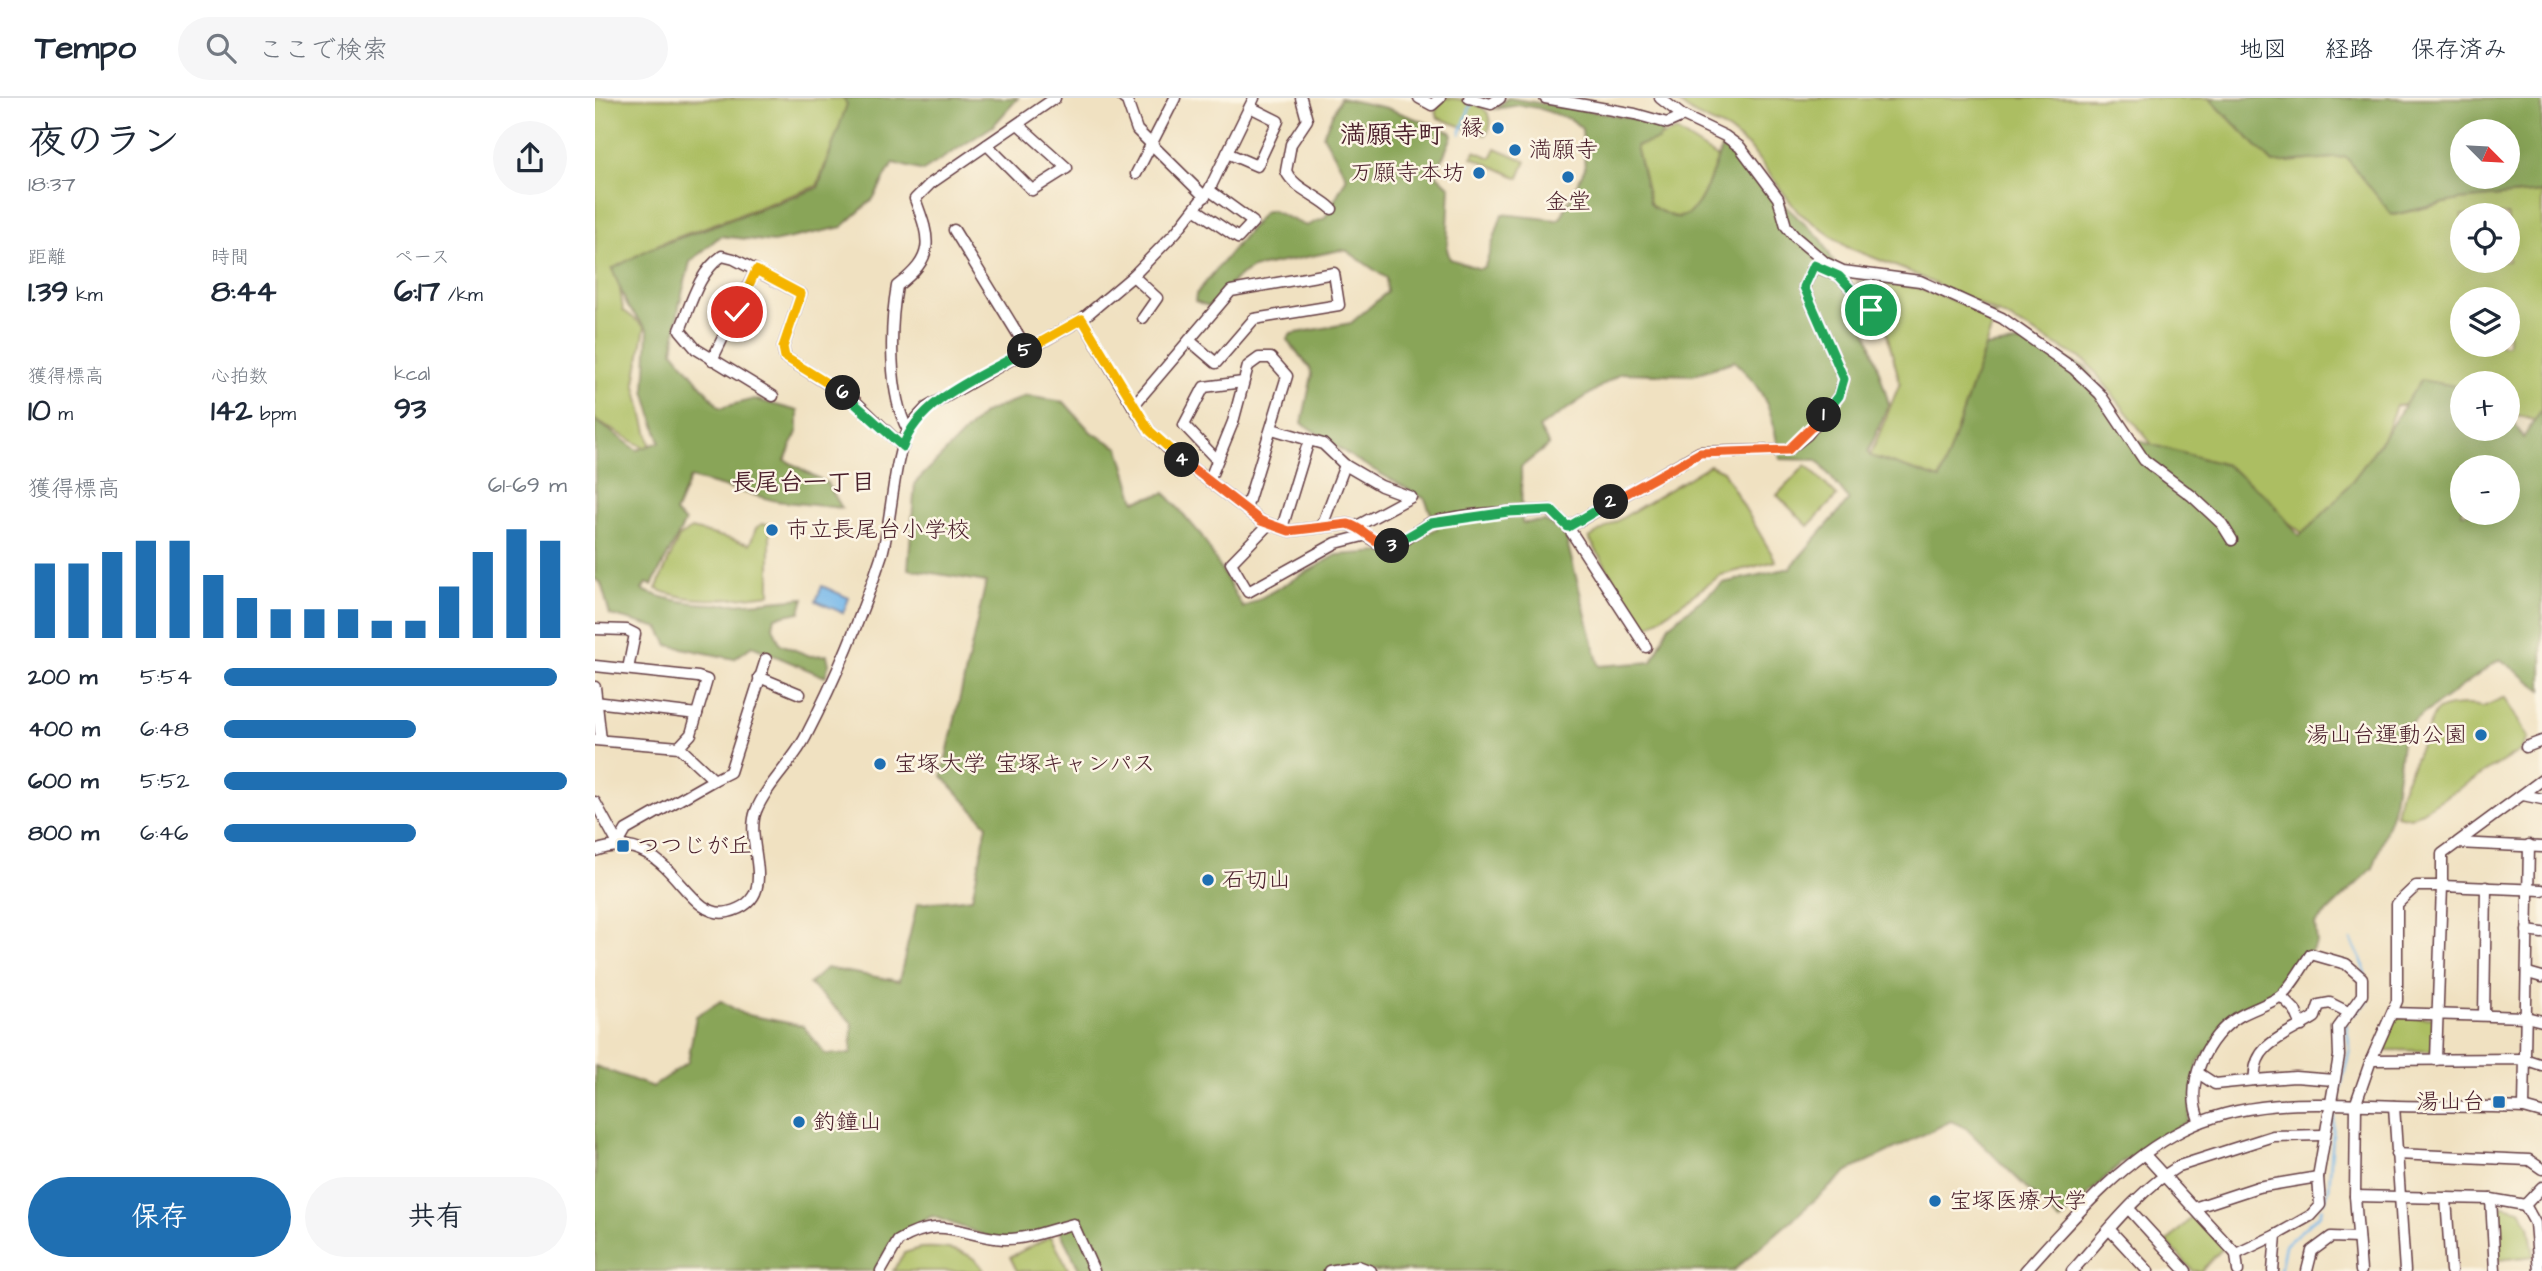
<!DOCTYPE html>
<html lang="ja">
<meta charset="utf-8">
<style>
body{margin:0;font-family:"Architects Daughter","Klee One",sans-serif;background:#f6f6f7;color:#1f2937;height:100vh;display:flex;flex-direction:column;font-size:26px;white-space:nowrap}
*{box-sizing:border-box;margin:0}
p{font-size:23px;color:#747a83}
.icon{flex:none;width:38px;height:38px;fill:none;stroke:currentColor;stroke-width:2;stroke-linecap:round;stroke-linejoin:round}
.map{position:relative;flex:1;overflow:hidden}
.sheet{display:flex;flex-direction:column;background:#fff;width:595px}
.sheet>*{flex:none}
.needle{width:46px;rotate:114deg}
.fabs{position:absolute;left:1855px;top:21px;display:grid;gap:14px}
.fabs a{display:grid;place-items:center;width:70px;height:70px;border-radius:50%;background:#fff;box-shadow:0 7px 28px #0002;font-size:35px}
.pin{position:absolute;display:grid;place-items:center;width:60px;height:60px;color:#fff;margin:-30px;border:4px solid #fff;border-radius:50%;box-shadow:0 2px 7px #0007}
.km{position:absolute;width:35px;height:35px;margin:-18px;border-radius:50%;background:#222;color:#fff;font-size:19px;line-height:35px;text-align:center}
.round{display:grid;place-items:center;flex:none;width:74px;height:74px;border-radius:37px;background:#f6f6f7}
.summary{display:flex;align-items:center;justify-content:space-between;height:119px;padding:0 28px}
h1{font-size:38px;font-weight:700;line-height:52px}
.metrics{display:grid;grid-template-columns:repeat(3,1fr);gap:10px;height:119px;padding:7px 28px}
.metrics div{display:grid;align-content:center}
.metrics b{font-size:30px;font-weight:700}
.metrics small{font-size:19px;font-weight:400}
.metrics p{font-size:19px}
.chart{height:196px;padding:14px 28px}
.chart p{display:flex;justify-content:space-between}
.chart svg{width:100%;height:126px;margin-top:7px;stroke:#1f6fb2;stroke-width:6}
.cta{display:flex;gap:14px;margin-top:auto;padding:14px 28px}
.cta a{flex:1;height:80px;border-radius:42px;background:#1f6fb2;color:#fff;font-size:28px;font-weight:700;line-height:80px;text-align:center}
.cta a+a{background:#f6f6f7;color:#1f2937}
ul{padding:0 28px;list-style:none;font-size:23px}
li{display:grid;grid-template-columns:112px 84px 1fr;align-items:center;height:52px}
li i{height:18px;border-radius:9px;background:#1f6fb2}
header{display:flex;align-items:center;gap:42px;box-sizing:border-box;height:98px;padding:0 35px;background:#fff;border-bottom:2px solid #e0e1e3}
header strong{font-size:33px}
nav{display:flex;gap:38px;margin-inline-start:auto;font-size:24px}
.search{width:490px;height:63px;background:#f6f6f7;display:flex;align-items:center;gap:18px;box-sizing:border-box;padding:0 24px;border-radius:38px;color:#747a83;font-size:26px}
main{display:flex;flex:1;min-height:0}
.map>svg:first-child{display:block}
.green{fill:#acbe62;stroke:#7b6e46;stroke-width:2;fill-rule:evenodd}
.forest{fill:#89a558;stroke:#6a6242;stroke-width:2;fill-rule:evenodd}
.water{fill:#74b7ea;stroke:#5f6b8a;stroke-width:2}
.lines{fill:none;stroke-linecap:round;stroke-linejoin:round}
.stream{stroke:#74b7ea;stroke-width:2.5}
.minor-casing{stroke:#633c42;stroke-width:13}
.minor{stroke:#fff;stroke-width:10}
.split-1-casing{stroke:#fff;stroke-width:14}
.split-2-casing{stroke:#fff;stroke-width:14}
.split-3-casing{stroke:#fff;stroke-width:14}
.split-4-casing{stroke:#fff;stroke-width:14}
.split-5-casing{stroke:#fff;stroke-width:14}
.split-6-casing{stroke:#fff;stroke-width:14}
.split-7-casing{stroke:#fff;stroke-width:14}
.split-1{stroke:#22a559;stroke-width:9}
.split-2{stroke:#f0652b;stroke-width:9}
.split-3{stroke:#22a559;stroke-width:9}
.split-4{stroke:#f0652b;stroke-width:9}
.split-5{stroke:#f5b400;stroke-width:9}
.split-6{stroke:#22a559;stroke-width:9}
.split-7{stroke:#f5b400;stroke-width:9}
.poi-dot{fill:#1f6fb2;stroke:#fcf5e5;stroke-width:2.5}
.labels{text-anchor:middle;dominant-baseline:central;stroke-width:5;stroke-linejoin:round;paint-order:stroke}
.poi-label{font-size:23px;fill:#4a1f2b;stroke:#fcf5e5;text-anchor:start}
.neighbourhood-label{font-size:24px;font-weight:bold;fill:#4a1f2b;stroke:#fcf5e5}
.quarter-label{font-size:26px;font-weight:bold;fill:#4a1f2b;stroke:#fcf5e5}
</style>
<header>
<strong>Tempo</strong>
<div class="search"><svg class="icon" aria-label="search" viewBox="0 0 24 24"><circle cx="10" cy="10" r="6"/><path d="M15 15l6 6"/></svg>ここで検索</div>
<nav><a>地図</a><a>経路</a><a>保存済み</a></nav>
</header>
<main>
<section class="sheet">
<div class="summary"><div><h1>夜のラン</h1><p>18:37</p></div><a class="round"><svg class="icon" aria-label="share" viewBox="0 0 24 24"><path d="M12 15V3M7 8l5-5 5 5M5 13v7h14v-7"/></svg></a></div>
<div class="metrics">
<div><p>距離</p><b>1.39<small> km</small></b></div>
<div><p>時間</p><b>8:44</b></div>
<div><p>ペース</p><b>6:17<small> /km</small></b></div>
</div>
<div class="metrics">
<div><p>獲得標高</p><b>10<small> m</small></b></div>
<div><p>心拍数</p><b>142<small> bpm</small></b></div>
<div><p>kcal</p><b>93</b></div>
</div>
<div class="chart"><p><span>獲得標高</span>61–69 m</p>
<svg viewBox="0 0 160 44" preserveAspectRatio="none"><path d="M5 44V18M15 44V18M25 44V14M35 44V10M45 44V10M55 44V22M65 44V30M75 44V34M85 44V34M95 44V34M105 44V38M115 44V38M125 44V26M135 44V14M145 44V6M155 44V10"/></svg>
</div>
<ul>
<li><b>200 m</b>5:54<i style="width:97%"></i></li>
<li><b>400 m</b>6:48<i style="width:56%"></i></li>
<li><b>600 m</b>5:52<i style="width:100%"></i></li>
<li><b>800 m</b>6:46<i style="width:56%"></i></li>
</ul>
<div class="cta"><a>保存</a><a>共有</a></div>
</section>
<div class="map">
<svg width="1947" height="1173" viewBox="0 0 1947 1173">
<rect width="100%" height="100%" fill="#fcf5e5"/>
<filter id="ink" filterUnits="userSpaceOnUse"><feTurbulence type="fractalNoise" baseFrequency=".0143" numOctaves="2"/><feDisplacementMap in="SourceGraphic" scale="14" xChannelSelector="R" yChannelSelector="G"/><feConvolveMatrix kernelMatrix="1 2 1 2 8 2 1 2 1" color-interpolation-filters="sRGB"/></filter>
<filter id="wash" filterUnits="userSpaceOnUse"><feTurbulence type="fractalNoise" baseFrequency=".00686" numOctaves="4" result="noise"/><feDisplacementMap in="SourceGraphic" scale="28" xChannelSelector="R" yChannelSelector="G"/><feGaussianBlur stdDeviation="1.57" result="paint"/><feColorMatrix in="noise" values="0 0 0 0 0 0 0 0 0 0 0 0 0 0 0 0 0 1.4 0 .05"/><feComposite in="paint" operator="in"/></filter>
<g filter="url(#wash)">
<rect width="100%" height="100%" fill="#f0e1c1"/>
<g class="green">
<path d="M0,0l255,1 -33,87 -158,58 -41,32 5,34 22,17 -10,55 17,70 -57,-32z"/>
<path d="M849,0c20,0 60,9 42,37l-48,-17 -2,-7z"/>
<path d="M1077,0h537l64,65 73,-6 49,58 63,-15 84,-8v231l-34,-11v-29h-46v23l-66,-1 -32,87 -57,45 -98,-77 -55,-13 -67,-85 -79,-44 -98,-46 -63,-25 -49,-35 -48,-64 -22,-18 -33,-15zM1867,117h46v46h-46zM1867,201h46v46h-46z"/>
<path d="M1081,33l42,27c-9,19 -20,70 -49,57 -7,-3 -14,-5 -19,-12l-14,-57z"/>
<path d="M901,50l30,13 -7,17 -47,-21 3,-6 16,7z"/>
<path d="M1262,183l58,6 81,28 -56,164 -70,-23 30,-73 -19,-72z"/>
<path d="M1115,367l13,6 53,90 -55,14 -77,55 -55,-92z"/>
<path d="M1211,367l31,31 -29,30 -31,-31z"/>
<path d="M167,426h8v70c-40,5 -75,11 -114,-5l23,-52 13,-8 58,15 6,-16z"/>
<path d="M1910,599l23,41 -7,12 -110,68 -15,-3 4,-21 35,-82c10,-8 36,-8 48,-5z"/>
<path d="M1799,919l41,1 -2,33 -46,-1 -7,-4z"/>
<path d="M1900,1106l25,6 9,15 5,31 -36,4z"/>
<path d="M1600,1116l29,33 -23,24h-8l-26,-29z"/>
<path d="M456,1138l18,35h-52l-7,-14z"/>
<path d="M325,1150c23,-1 52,0 64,23h-91l11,-18z"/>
</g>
<g class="forest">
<path d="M248,0h175l-25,28 -70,45 -30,-8 -20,36 -31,28 -69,15 -53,-6 -30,26 -11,44 -6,45 47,57 34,-9 44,12v19l-13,30 42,23 15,25 -66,-7 -86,-23 -15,35 10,9 -33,63 -6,-2 -4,7c52,22 107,13 162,8l-4,14 -25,5 -2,10 7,17 30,12 17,-1 2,9 -4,13 -73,-31 -18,13 -66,-14 -9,-17 -49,-13 -9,-32 -6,-4v-159l42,30 23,-8 -15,-51 3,-61 -20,-23 -16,-38 37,-20 169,-61 29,-84z"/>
<path d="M745,0l47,10 64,24 1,4 -16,38 14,13 -3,62 3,10 30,10 5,-3 17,-52 55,6 4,-3 24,-49 -3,-39 -10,-9 -34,-12 -18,-3 -24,4 12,-11 130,21 26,11 -6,10 -22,6 14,57c5,7 12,9 19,12 30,14 43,-45 52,-66h3l98,91 41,79 26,85 -21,48 2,4 70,23 45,-132 38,-5 63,25 49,73 91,25 42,32 31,39c52,-43 85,-100 122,-156l41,7v42h46v-18l15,27 19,-29v281l-42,-31 -96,69 -11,83 -20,57 -58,56 2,19 -35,46 -48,31 -36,42 -10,59 -67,42 -61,58 -94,-93 -15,-7 -103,50 -115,100h-653l-21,-42 -53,14 -74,-27 -37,21 -21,34h-279v-205l58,21 35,-25 8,-46 25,-15 22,13 60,12 22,28h26l1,-31 -43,-39 17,-16 73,13 18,-77 55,-6 15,-73 -45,-49 44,-194 -78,-13 7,-86 69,-70 42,-17 38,6 27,30 28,16 16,53 30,-8 37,43 41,72 94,-53 59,-4 41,-23 -12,-29 -72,-41 -51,-35 10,-48 -2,-7 -23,-28 4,-6 60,-11 36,-31 -1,-14 -39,-27 -6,-1 -88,18 -18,11 -24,28 -16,-6 1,-7 68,-82 7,-2 35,16 19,-8 22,-41 -24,-42zM1139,263c35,32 38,53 46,98l37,1 32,40 -59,68 -67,15 -54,42 -17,37 -53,4 -34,-132 -20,-13 -23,2 -1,-56 28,-22 -10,-17 82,-55 72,2zM1867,369h46v46h-46z"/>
<path d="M1614,0h333v94l-84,8 -66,15 -46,-58 -73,6zM1867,33h46v46h-46z"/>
</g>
<path class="water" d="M227,488l27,12 -6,15 -27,-12z"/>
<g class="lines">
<g class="stream">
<path d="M865,36l11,-30"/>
<path d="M1756,842l13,26 1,10"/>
<path d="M1758,917l14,-14 -1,-8"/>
<path d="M1742,1004l13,-53 -4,-26"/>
<path d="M1729,1104l5,-14 6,-80"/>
<path d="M1685,1173l5,-26 35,-31 2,-6"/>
</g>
</g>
</g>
<g filter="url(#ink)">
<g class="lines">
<defs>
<g id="minor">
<path d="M528,0l4,3 10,29 68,67"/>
<path d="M706,0l6,22 -16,24 -5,27c7,17 33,25 46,38"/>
<path d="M824,0l13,7 8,-7"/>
<path d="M874,0l22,6 9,-6"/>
<path d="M950,0l90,16 32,9 16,-7"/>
<path d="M1065,0l23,18 42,20 15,11 38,51 8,28 8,10 32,27 17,8 77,10 82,37 72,51 26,25 44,66 48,36 30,28 10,16"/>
<path d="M392,47l45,45 35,-22 -48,-43"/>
<path d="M632,55l30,13 21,-45 -28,-14"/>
<path d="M541,76l39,-76"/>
<path d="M600,111l43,29 15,-16 -44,-32"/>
<path d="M359,132l73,119"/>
<path d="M538,178l24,22 -14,20"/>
<path d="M487,221l51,87 17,25 20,20 91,70 28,10 59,-7c14,4 23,19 37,22 16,3 33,-19 47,-24 37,-10 81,-10 118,-12l18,17 78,120"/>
<path d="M117,262l44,-90"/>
<path d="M178,298l-77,-47 -16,-19c11,-26 18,-57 42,-74l12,3 67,35 -18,53 2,10 71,45 47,45"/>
<path d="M538,308l98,-115 103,-18 5,32 -85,14 -38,44 -27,-23"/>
<path d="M677,331l51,15 22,21 36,21 30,11 -54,29"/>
<path d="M313,332c-20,-35 -18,-105 -11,-144 38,-29 34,-45 18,-87l15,-15 125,-86"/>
<path d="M622,362l-33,-35 20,-38 39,-5"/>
<path d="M614,383l24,-59 15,-56 11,-8h12l16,18 -41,133"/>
<path d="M674,426l-38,39 17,29 88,-49 31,-8"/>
<path d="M727,428l23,-61"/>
<path d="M973,429l132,-75 88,-2 19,-15 32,-39 5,-17 -40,-92 10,-21 25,10 32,34"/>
<path d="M687,430l27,-88"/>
<path d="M0,531l32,1 8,4 -7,35"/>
<path d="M0,568l103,11 9,3 -16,54 -12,13 -84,-7"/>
<path d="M164,579l41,17"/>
<path d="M0,589l6,53"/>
<path d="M0,604l102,12"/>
<path d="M1931,649l16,-6"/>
<path d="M119,682l16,-8 36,-113"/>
<path d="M1928,697l19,4"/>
<path d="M0,704l23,42"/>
<path d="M1863,744l84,-62"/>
<path d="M23,746l8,-14 88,-50 -35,-33"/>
<path d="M0,753c75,-27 88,71 133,61 55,-13 15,-68 28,-101 11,-27 37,-49 50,-75 30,-58 56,-121 76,-182 10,-34 11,-97 27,-125 4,-8 11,-14 17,-21l156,-89 51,-43 43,-44 33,-42 45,-92"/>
<path d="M1932,833l15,2"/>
<path d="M1933,875l14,4"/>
<path d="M1686,898l14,14 7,16"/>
<path d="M1798,915l133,4 16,4"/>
<path d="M1889,917l2,-128"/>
<path d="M1776,962l26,-59v-97l19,-18h26v-32l15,-11 85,4"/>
<path d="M1841,962l6,-174 100,4"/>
<path d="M1603,975l17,11 40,-4c-4,-37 35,-46 60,-63l4,-12 11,-2 18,9"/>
<path d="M1660,982l40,-3 39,3"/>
<path d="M1799,1008l11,165"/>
<path d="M1929,1010l5,-263"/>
<path d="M1605,1024c-17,-36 6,-87 40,-106 12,-7 27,-11 39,-19 12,-9 23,-30 32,-43l35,10 16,14v17l-24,33 1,28 -21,121 2,28 -10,11 -34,19 -3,36"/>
<path d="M1549,1056l92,100 40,-19"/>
<path d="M1801,1056l133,6 13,9"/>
<path d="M1760,1098l136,3 34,6 17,-18"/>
<path d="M1851,1100l5,73"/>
<path d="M1896,1101l4,72"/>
<path d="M1930,1107l10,18 4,48"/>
<path d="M1599,1110l64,-21 60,-10"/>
<path d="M1534,1111l57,62"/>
<path d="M1515,1132l38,41"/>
<path d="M1641,1156l2,17"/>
<path d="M286,1173l17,-30c45,-27 62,-5 106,-2 21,1 48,-10 69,-15l21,47"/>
<path d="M734,1173l29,-5 13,5"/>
<path d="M1430,1173c46,-51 96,-110 158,-141 66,-34 142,-26 214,-24 42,1 85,0 127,2l18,5"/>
<path d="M1477,1173c32,-35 65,-80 107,-105l94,-30 50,-1"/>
<path d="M1712,1173l5,-20 19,-14 27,1"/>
<path d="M1766,1173l-6,-75 1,-93 15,-43 153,-1 18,6"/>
</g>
</defs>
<use href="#minor" class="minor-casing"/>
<use href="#minor" class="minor"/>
</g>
</g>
<g class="lines" filter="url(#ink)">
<defs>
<path id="split-1" d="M1229,317l15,-19 5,-17 -40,-92 10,-22 25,11 32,34"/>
<path id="split-2" d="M1016,404l89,-49 88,-3 36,-35"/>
<path id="split-3" d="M797,448l39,-23 77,-11 43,-2 17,17 43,-25"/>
<path id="split-4" d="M587,362l79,61 28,10 59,-7c17,4 26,22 44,22"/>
<path id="split-5" d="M430,253l57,-32 68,112 32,29"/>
<path id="split-6" d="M248,295l60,54c15,-48 81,-72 122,-96"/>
<path id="split-7" d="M142,214l19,-42 45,24 -18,53 2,10 58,36"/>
</defs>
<use href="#split-1" class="split-1-casing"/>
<use href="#split-2" class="split-2-casing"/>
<use href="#split-3" class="split-3-casing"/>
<use href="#split-4" class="split-4-casing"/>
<use href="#split-5" class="split-5-casing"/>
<use href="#split-6" class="split-6-casing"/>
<use href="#split-7" class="split-7-casing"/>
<use href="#split-1" class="split-1"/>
<use href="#split-2" class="split-2"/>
<use href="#split-3" class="split-3"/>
<use href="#split-4" class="split-4"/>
<use href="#split-5" class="split-5"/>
<use href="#split-6" class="split-6"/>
<use href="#split-7" class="split-7"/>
</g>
<g class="poi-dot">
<circle cx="903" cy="30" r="7"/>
<circle cx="920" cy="52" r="7"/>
<circle cx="884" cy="75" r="7"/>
<circle cx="973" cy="79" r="7"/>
<circle cx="177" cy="432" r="7"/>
<circle cx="1886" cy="637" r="7"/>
<circle cx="285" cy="666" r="7"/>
<rect x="21" y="741" width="14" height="14" rx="3.5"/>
<circle cx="613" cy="782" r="7"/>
<rect x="1897" y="997" width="14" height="14" rx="3.5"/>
<circle cx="204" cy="1024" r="7"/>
<circle cx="1340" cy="1103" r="7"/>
</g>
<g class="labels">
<g class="poi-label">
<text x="889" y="30" text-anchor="end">縁</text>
<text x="934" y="52">満願寺</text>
<text x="870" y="75" text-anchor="end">万願寺本坊</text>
<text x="973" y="104" text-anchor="middle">金堂</text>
<text x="191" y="432">市立長尾台小学校</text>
<text x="1872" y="637" text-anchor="end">湯山台運動公園</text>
<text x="299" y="666">宝塚大学 宝塚キャンパス</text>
<text x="42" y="748">つつじが丘</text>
<text x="627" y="782">石切山</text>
<text x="1890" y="1004" text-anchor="end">湯山台</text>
<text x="218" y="1024">釣鐘山</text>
<text x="1354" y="1103">宝塚医療大学</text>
</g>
<g class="neighbourhood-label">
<text x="208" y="385">長尾台一丁目</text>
</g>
<g class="quarter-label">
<text x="797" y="37">満願寺町</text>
</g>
</g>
</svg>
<div class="fabs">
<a><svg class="needle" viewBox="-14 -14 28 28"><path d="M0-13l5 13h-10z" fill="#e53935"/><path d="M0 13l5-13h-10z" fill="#747a83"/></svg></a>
<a><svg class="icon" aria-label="locate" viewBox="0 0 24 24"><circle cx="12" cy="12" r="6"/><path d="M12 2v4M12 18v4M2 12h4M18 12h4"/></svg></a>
<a><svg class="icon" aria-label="layers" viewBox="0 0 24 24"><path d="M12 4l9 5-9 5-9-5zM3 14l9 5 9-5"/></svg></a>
<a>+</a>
<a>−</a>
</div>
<div class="pin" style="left:1276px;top:212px;background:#1e9e55"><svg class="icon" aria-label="arrive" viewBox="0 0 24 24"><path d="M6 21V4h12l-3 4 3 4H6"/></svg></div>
<div class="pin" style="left:142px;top:214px;background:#d93025"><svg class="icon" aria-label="check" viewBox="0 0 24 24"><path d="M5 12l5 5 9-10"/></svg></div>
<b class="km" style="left:1229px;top:317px">1</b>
<b class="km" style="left:1016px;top:404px">2</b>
<b class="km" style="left:797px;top:448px">3</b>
<b class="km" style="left:587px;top:362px">4</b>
<b class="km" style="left:430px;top:253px">5</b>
<b class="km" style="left:248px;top:295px">6</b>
</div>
</main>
